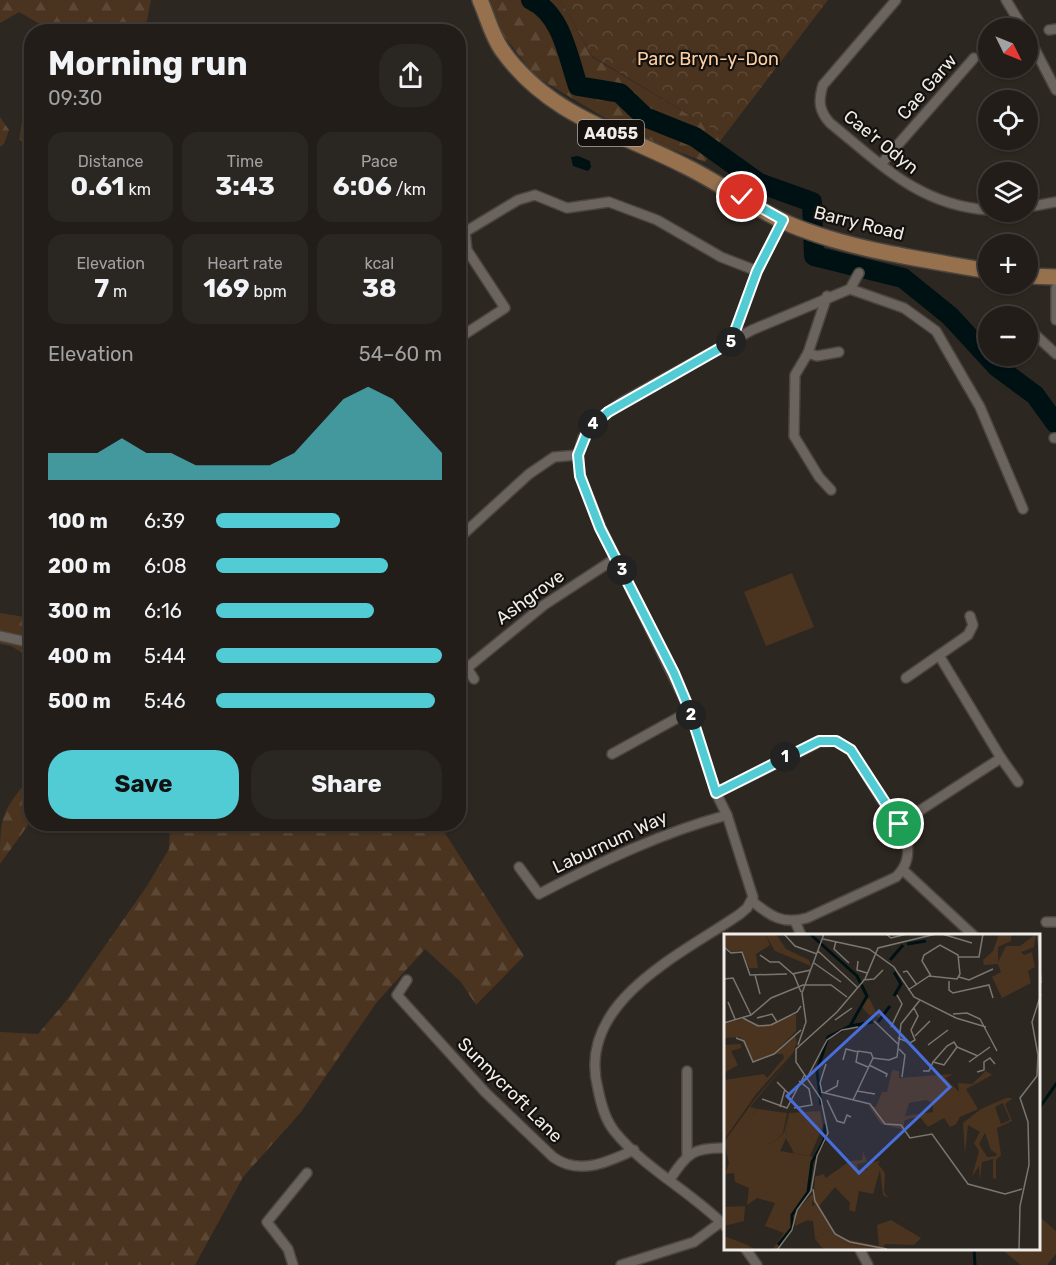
<!DOCTYPE html>
<meta charset="utf-8">
<style>
body{margin:0;font-family:Rubik,sans-serif;background:#2a2622;color:#f1f3f6;height:100vh;display:flex;flex-direction:column;font-size:22px;white-space:nowrap}
*{box-sizing:border-box;margin:0}
p{font-size:20px;color:#a2a2a2}
.icon{flex:none;width:33px;height:33px;fill:none;stroke:currentColor;stroke-width:2;stroke-linecap:round;stroke-linejoin:round}
.map{position:relative;flex:1;overflow:hidden}
.sheet{position:absolute;left:24px;top:24px;width:442px;height:807px;display:flex;flex-direction:column;background:#221d19;border-radius:24px;box-shadow:0 2px 4px #0004,0 0 0 2px #3f3b38}
.sheet>*{flex:none}
.needle{width:39px;rotate:133deg}
.buttons{position:absolute;left:978px;top:18px;display:grid;gap:12px}
.buttons a{display:grid;place-items:center;width:60px;height:60px;border-radius:50%;background:#221d19;box-shadow:0 2px 4px #0004,0 0 0 2px #3f3b38;font-size:30px}
.pin{position:absolute;display:grid;place-items:center;width:51px;height:51px;color:#fff;margin:-26px;border:3px solid #fff;border-radius:50%;box-shadow:0 2px 6px #0007}
.km{position:absolute;width:30px;height:30px;margin:-15px;border-radius:50%;background:#222;color:#fff;font-size:16px;line-height:30px;text-align:center}
.round{display:grid;place-items:center;flex:none;width:63px;height:63px;border-radius:24px;background:#2a2622}
.head{display:flex;align-items:center;justify-content:space-between;height:102px;padding:0 24px}
h1{font-size:33px;font-weight:700;line-height:45px}
.metrics{display:grid;grid-template-columns:repeat(3,1fr);gap:9px;height:102px;padding:6px 24px}
.metrics div{display:grid;align-content:center;border-radius:15px;background:#2a2622;text-align:center}
.metrics b{font-size:26px;font-weight:700}
.metrics small{font-size:16px;font-weight:400}
.metrics p{font-size:16px}
.chart{height:168px;padding:12px 24px}
.chart p{display:flex;justify-content:space-between}
.chart svg{width:100%;height:108px;margin-top:6px;fill:#51ccd5;opacity:.7}
.primary-button{display:flex;gap:12px;margin-top:auto;padding:12px 24px}
.primary-button a{flex:1;height:69px;border-radius:24px;background:#51ccd5;color:#111;font-size:24px;font-weight:700;line-height:69px;text-align:center}
.primary-button a+a{background:#2a2622;color:#f1f3f6}
ul{padding:0 24px;list-style:none;font-size:20px}
li{display:grid;grid-template-columns:96px 72px 1fr;align-items:center;height:45px}
li i{height:15px;border-radius:8px;background:#51ccd5}
.map>svg:first-child{display:block}
.grass{fill:#4a341f}
.forest{fill:url(#forest-firs)}
.park{fill:url(#park-crowns)}
.water{fill:#001113}
.lines{fill:none;stroke-linecap:round;stroke-linejoin:round}
.stream{stroke:#001113;stroke-width:3}
.river{stroke:#001113;stroke-width:20}
.street-casing{stroke:#4a453f;stroke-width:12}
.primary-casing{stroke:#4a453f;stroke-width:18}
.street{stroke:#6b635d;stroke-width:9}
.primary{stroke:#97714d;stroke-width:15}
.route-casing{stroke:#fff;stroke-width:12}
.route{stroke:#51ccd5;stroke-width:8}
.labels{text-anchor:middle;dominant-baseline:central;stroke-width:4.5;stroke-linejoin:round;paint-order:stroke}
.shield{fill:#13100e;stroke:#aeaaa6;stroke-width:1.5}
.shield-label{font-size:16px;font-weight:bold;fill:#f0ece7}
.park-label{font-size:18px;fill:#fecfa3;stroke:#13100e}
.street-label{font-size:18px;fill:#f0ece7;stroke:#13100e}
.inset-river{fill:none;stroke:#001113;stroke-width:3}
.inset-road{fill:none;stroke:#7b7670;stroke-width:1.5}
.view{fill:#476edb;fill-opacity:0.15;stroke:#476edb;stroke-width:3}
.inset-edge{fill:none;stroke:#f0ece7;stroke-width:3}
</style>
<div class="map">
<svg width="1056" height="1265" viewBox="0 0 1056 1265">
<defs>
<pattern id="forest-firs" width="22" height="20" patternUnits="userSpaceOnUse" patternTransform="scale(1.5)"><rect width="22" height="20" fill="#4a341f"/><path d="M5 1l3.5 6h-7zM16 11l3.5 6h-7z" fill="#5c4835"/></pattern>
<pattern id="park-crowns" width="20" height="18" patternUnits="userSpaceOnUse" patternTransform="scale(1.5)"><rect width="20" height="18" fill="#4a341f"/><path d="M2 6a3 3 0 1 1 6 0M12 15a3 3 0 1 1 6 0" fill="none" stroke="#5c4835"/></pattern>
</defs>
<rect width="100%" height="100%" fill="#2d2721"/>
<g class="grass">
<path d="M792,573l22,54 -48,19 -22,-54z"/>
<path d="M1040,1217l16,14v23l-9,11h-26l-20,-16 39,-1z"/>
</g>
<g class="forest">
<path d="M0,0h151l-4,21 -7,11 -88,-1 -33,-19 -19,11z"/>
<path d="M487,0h73l32,57 132,79 -19,26 -75,-29 -95,-57 -45,-58z"/>
<path d="M31,112v33l-12,-5 3,-19z"/>
<path d="M0,117l9,13 -5,14 -4,3z"/>
<path d="M0,613l31,5v40l-20,-12 -11,-2z"/>
<path d="M31,777v44l-31,43c0,-46 0,-52 31,-87z"/>
<path d="M170,824h269l85,132 -48,49 -15,-23 -36,-33 -48,53 -76,110 -58,65 -48,88h-195v-233l38,2 29,-34 80,-114 22,-37z"/>
</g>
<path class="park" d="M560,0h268l-104,136 -132,-80z"/>
<path class="water" d="M578,156l12,5 1,6 -3,4 -15,-5 -2,-9z"/>
<g class="lines">
<g class="stream">
<path d="M1040,1107l16,-23"/>
<path d="M974,1248l1,17"/>
</g>
<path class="river" d="M531,0c31,14 37,57 47,86l42,7 25,24 50,20 64,46 53,19 2,54 89,22 47,38 47,51 38,28 21,29"/>
<defs>
<g id="street">
<path d="M896,0l-73,85c-5,16 -4,26 7,38 52,42 89,82 158,87"/>
<path d="M1006,0l17,28"/>
<path d="M1049,30l7,-1"/>
<path d="M1028,36l28,54"/>
<path d="M881,164l93,-106"/>
<path d="M1028,207l28,-5"/>
<path d="M1056,288v32"/>
<path d="M850,289l54,19 32,23 44,76 43,102"/>
<path d="M827,296l-19,57 -13,22 -1,61 25,41 12,13"/>
<path d="M1015,313l2,3"/>
<path d="M1028,328l28,26"/>
<path d="M465,334l40,-26 -38,-58 -2,-18 53,-32 17,-5 32,13 42,-6 48,18 64,37 36,14"/>
<path d="M731,342l26,-71 26,-51"/>
<path d="M808,353l9,3 22,-4"/>
<path d="M1054,438h2"/>
<path d="M459,538l70,-64 25,-17 24,-2"/>
<path d="M0,636l32,7"/>
<path d="M459,656l15,23"/>
<path d="M467,668l77,-63 72,-47"/>
<path d="M906,678l62,-43 5,-10 -3,-9"/>
<path d="M612,754l78,-43"/>
<path d="M1001,758l17,24"/>
<path d="M716,793l103,-51 16,-1 16,9 56,90c2,15 1,25 -11,37l-89,41c-24,7 -37,-2 -55,-17"/>
<path d="M899,824l102,-66 -61,-101"/>
<path d="M519,867l20,27c61,-32 122,-61 188,-79"/>
<path d="M903,870l70,65"/>
<path d="M795,921l6,14"/>
<path d="M1046,922h10"/>
<path d="M407,980l-10,15 88,97 68,65c26,19 55,5 81,-7"/>
<path d="M687,1155v-84"/>
<path d="M670,1179c18,-26 23,-32 56,-31"/>
<path d="M726,1227c-34,-35 -81,-58 -111,-95 -10,-12 -14,-28 -17,-43 -23,-87 84,-135 142,-175l7,-6 6,-11 -26,-82 -11,-22 -26,-82 -89,-183 -21,-52 -2,-21 5,-17 13,-17 28,-20 128,-71 98,-41 9,-16"/>
<path d="M745,1248l12,17"/>
<path d="M859,1248l9,17"/>
<path d="M293,1265l-5,-16 -21,-27 40,-49"/>
<path d="M621,1265l73,-23 27,-20"/>
</g>
<g id="primary">
<path d="M480,0c7,16 12,36 22,50 46,65 114,81 181,115 42,20 80,51 124,66 57,21 122,29 181,40"/>
<path d="M1028,276l28,1"/>
</g>
</defs>
<use href="#street" class="street-casing"/>
<use href="#primary" class="primary-casing"/>
<use href="#street" class="street"/>
<use href="#primary" class="primary"/>
</g>
<g class="lines">
<defs>
<path id="route" d="M742,197l41,23 -26,51 -26,71 -123,70 -20,18 -10,25 2,21 20,52 74,145 16,38 26,82 103,-52h17l15,9 48,74"/>
</defs>
<use href="#route" class="route-casing"/>
<use href="#route" class="route"/>
</g>
<g class="labels">
<rect class="shield" x="578" y="120" width="66" height="26" rx="4.5"/>
<g class="shield-label">
<text x="611" y="133">A4055</text>
</g>
<g class="park-label">
<text x="708" y="59">Parc Bryn-y-Don</text>
</g>
<g class="street-label">
<text transform="translate(927 87) rotate(-49)">Cae Garw</text>
<text transform="translate(881 142) rotate(39)">Cae'r Odyn</text>
<text transform="translate(859 223) rotate(14)">Barry Road</text>
<text transform="translate(530 597) rotate(-36)">Ashgrove</text>
<text transform="translate(610 842) rotate(-25)">Laburnum Way</text>
<text transform="translate(510 1090) rotate(45)">Sunnycroft Lane</text>
</g>
</g>
<g transform="translate(724 934)">
<rect width="316" height="316" fill="#2d2721"/>
<path d="M0,0h41l5,11 -14,9 2,14h-9l-7,-18 -10,2 -8,-6zM275,0l12,1v6l-13,6v15l8,-16h14l16,-12 -2,13 -13,5 3,3 8,-3 3,15 -7,4 3,12 -29,15 -10,-21 9,-5 -3,-8 -14,1 -1,-5 10,-9zM145,64l7,14h5v5h-4l-1,-5 -6,4 -10,-11zM71,102l2,6 -4,11 -37,41 -32,46v-60l40,-6 3,4 17,-20 -1,-4h-8zM17,110v4l-10,3 7,14 -14,8v-28zM69,121l-43,52 8,2 -6,6 5,29 16,-1 11,-10 5,-20 -3,25 -6,13 35,6 -6,33 -10,15 -5,18 -18,27h-4l12,-17 -19,-7 10,-23 -18,-5 -10,7 2,-17 -14,-6 -1,-9 -9,1 4,-11 -5,-21 31,-43zM88,260v24l-17,8 2,-15zM21,272l-1,15 -20,5v-19zM104,296l16,13 37,7h-57l-9,-11zM0,302l21,8 12,6h-33z" fill="#4a341f"/>
<path d="M41,0h11l10,15 23,11 2,6 -36,-15zM168,136l7,1v7l55,-4 -9,4 14,14 -1,-9 14,1 14,-13 6,4 -26,14 12,20 -18,8 -4,7 -6,3 -6,-9 -16,9 -8,-10 -9,1 -7,3v12l-3,-4 -20,-5 -13,-19 8,2 6,-15h5zM202,166l7,3v9l-28,4 4,-13zM282,164h7l-8,6 7,17 -15,7 4,27 -5,5v19l-3,-1v-19l-11,3 -2,18 -1,-14 -7,11 7,-26 -5,-8 6,-11 -12,-7 -3,29 -2,-31 18,-14zM279,169l7,17 -9,4 -6,-17zM261,199l6,17 6,4 -1,2 -9,1 -8,-13zM139,217l4,11 -10,2 1,6h9v-7l13,-2 -2,3 7,9 -1,19 5,6 -6,-3 -3,-25 -7,24 -14,-3 -4,21 -6,-2 1,-7 -15,-16 -16,19 16,26 9,7 35,7 -2,-21 14,-5 30,18 -7,7 -28,-1 -3,2 4,4 -9,-1 -34,-6 -16,-13 -13,9 -2,-18 -8,-1 7,-3 -3,-10 6,-2 -5,-9 4,-2 1,-17 8,-3 3,4 24,-17 12,-1z" fill="#4a341f" fill-rule="evenodd"/>
<path d="M72,80v17l-23,23 -20,8 -13,-25 -16,1v-14l19,-5 21,7zM34,175l29,4 -4,20 -10,10 -20,2 -3,-3 2,-27zM96,177l3,15 -13,30 -16,-3 -8,-15 3,-25z" fill="#4a341f"/>
<path class="inset-river" d="M86,0l47,42 10,20 -17,30 -22,11 -11,34 4,34M183,10l19,-3M166,26l13,-15M170,62l7,-12 -7,-12M154,88l12,-16M126,92l23,-4M54,311l14,-17v-13l16,-23 4,-30 12,-21 1,-17"/>
<path class="inset-road" d="M60,0l11,12 22,8M162,0l5,4 16,-4M218,0l30,9M314,0l3,49M99,5l46,10 25,18 20,30 42,21 30,9M112,7l-2,8 15,14M0,13l7,6 11,-1 8,23 37,-1M94,17l39,36M36,21l10,7h9l15,13 7,17M235,23h20l4,-23M134,27l-1,9 10,3M90,29l27,19M179,38l4,-1 10,14M68,40l19,-4M31,41l5,19M235,43l10,3 24,-11M0,45l9,-1 18,37M139,46l11,-1 9,-9M225,47v9l4,3 36,-8 4,13M184,56l21,-14 28,3 3,-5 -2,-19 -18,-10 -16,10 -2,6 9,15M4,68l7,17M229,80l14,-1 13,6 17,32M19,84l15,8 13,-1 26,-13 4,-6M33,84l15,-4 5,8M111,86l17,-12M150,87l25,24M0,89l27,-8 20,-17 32,-13h28l16,12M167,93l11,-23 -5,-9M191,102l15,-15M12,104l8,3 9,21 21,-8 27,-24M174,104l12,5 5,-3 -4,-10 7,-14 -4,-8M74,111l8,-23 -4,-29 22,-59M204,111l20,-15M175,115l6,6 -3,22M119,126l3,-11 12,3M209,128l14,-16 7,-4 3,5M245,128l21,-15M145,131l18,9 -1,3M144,133l-12,-5 2,-11 13,2 2,5M199,137h6l4,-9 11,3 13,-18 21,9M253,138l7,-2v-8l6,-4 5,6M83,144l20,-38 15,-10 16,-3M53,148l13,13M133,157l18,3M97,158l49,12 15,20 16,1 9,13 22,-4 36,50 37,10 17,-5M98,158l-2,-9 6,-19M100,159l13,-7 1,-6M38,165l25,9 18,-34M103,166l10,21 7,2 3,-8 4,2M129,166l20,-42 16,2 8,-3 4,-33 19,-24M56,173l5,-18M70,174l18,-3 -3,-16 -10,-8M89,255l2,12 20,33 15,8 37,7M53,316l15,-20 5,-20 14,-19 6,-35 11,-23 -7,-34 -25,-37v-13l41,-37 28,-33 13,-31 58,-14M295,316l1,-44 9,-41 -1,-43 -8,-24 17,-22 1,-21 -6,-33 9,-28"/>
<path class="view" d="M155,77l71,76 -91,86 -72,-77z"/>
<rect width="316" height="316" class="inset-edge"/>
</g>
</svg>
<div class="buttons">
<a><svg class="needle" viewBox="-14 -14 28 28"><path d="M0-13l5 13h-10z" fill="#e53935"/><path d="M0 13l5-13h-10z" fill="#a2a2a2"/></svg></a>
<a><svg class="icon" aria-label="locate" viewBox="0 0 24 24"><circle cx="12" cy="12" r="6"/><path d="M12 2v4M12 18v4M2 12h4M18 12h4"/></svg></a>
<a><svg class="icon" aria-label="layers" viewBox="0 0 24 24"><path d="M12 4l9 5-9 5-9-5zM3 14l9 5 9-5"/></svg></a>
<a>+</a>
<a>−</a>
</div>
<div class="pin" style="left:899px;top:824px;background:#1e9e55"><svg class="icon" aria-label="arrive" viewBox="0 0 24 24"><path d="M6 21V4h12l-3 4 3 4H6"/></svg></div>
<div class="pin" style="left:742px;top:197px;background:#d93025"><svg class="icon" aria-label="check" viewBox="0 0 24 24"><path d="M5 12l5 5 9-10"/></svg></div>
<b class="km" style="left:785px;top:757px">1</b>
<b class="km" style="left:691px;top:715px">2</b>
<b class="km" style="left:622px;top:570px">3</b>
<b class="km" style="left:593px;top:424px">4</b>
<b class="km" style="left:731px;top:342px">5</b>
<section class="sheet">
<div class="head"><div><h1>Morning run</h1><p>09:30</p></div><a class="round"><svg class="icon" aria-label="share" viewBox="0 0 24 24"><path d="M12 15V3M7 8l5-5 5 5M5 13v7h14v-7"/></svg></a></div>
<div class="metrics">
<div><p>Distance</p><b>0.61<small> km</small></b></div>
<div><p>Time</p><b>3:43</b></div>
<div><p>Pace</p><b>6:06<small> /km</small></b></div>
</div>
<div class="metrics">
<div><p>Elevation</p><b>7<small> m</small></b></div>
<div><p>Heart rate</p><b>169<small> bpm</small></b></div>
<div><p>kcal</p><b>38</b></div>
</div>
<div class="chart"><p><span>Elevation</span>54–60 m</p>
<svg viewBox="0 0 160 44" preserveAspectRatio="none"><path d="M0 44V33L10 33L20 33L30 27L40 33L50 33L60 38L70 38L80 38L90 38L100 33L110 22L120 11L130 6L140 11L150 22L160 33V44z"/></svg>
</div>
<ul>
<li><b>100 m</b>6:39<i style="width:55%"></i></li>
<li><b>200 m</b>6:08<i style="width:76%"></i></li>
<li><b>300 m</b>6:16<i style="width:70%"></i></li>
<li><b>400 m</b>5:44<i style="width:100%"></i></li>
<li><b>500 m</b>5:46<i style="width:97%"></i></li>
</ul>
<div class="primary-button"><a>Save</a><a>Share</a></div>
</section>
</div>
